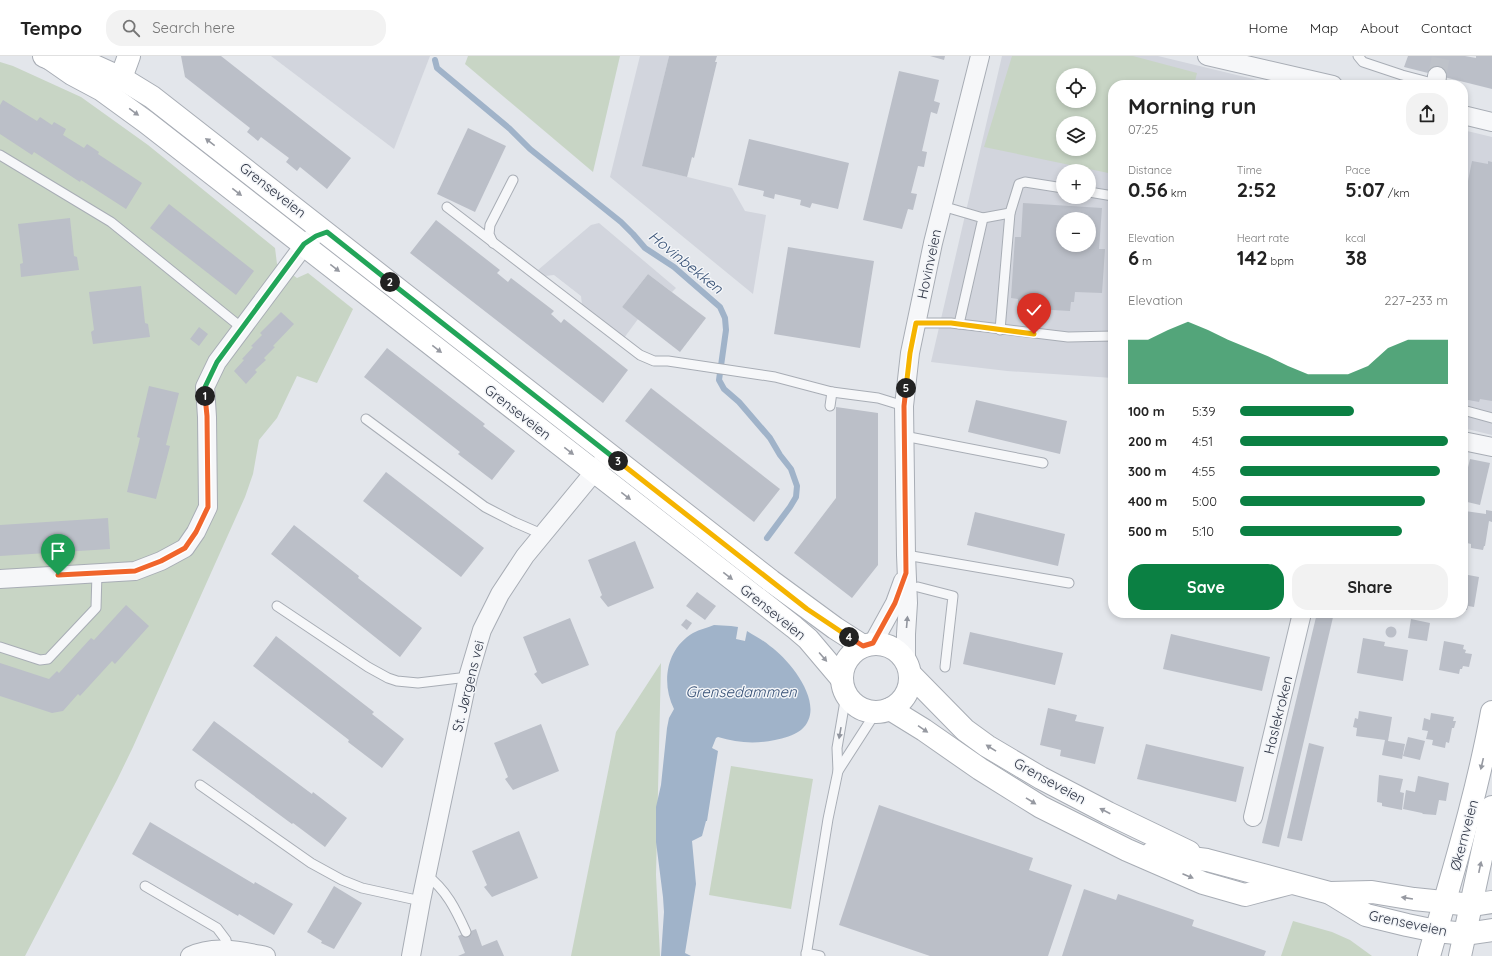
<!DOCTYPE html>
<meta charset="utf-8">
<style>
body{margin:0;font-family:Quicksand,sans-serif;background:#f2f2f2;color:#222;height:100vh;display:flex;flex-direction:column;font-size:15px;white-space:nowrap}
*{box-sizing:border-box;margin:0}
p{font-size:13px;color:#767676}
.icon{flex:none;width:22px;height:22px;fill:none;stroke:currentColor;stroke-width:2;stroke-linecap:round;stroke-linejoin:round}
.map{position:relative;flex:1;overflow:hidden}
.details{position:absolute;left:1108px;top:24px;width:360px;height:538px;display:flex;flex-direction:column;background:#fff;border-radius:16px;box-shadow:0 2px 6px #0003}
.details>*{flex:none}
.controls{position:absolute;left:1056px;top:12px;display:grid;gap:8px}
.controls a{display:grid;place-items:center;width:40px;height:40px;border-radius:50%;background:#fff;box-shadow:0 2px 6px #0003;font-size:20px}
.pin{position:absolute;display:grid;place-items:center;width:34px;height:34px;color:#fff;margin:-41px -17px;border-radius:50% 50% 50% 0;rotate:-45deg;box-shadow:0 0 4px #0007}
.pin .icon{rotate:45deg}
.km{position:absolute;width:20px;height:20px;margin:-10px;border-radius:50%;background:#222;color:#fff;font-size:11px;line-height:20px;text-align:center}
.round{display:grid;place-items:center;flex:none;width:42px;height:42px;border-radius:16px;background:#f2f2f2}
.head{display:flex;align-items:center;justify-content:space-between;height:68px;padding:0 20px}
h1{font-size:22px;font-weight:800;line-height:30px}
.metrics{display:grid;grid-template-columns:repeat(3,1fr);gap:6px;height:68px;padding:4px 20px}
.metrics div{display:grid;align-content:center}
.metrics b{font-size:20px;font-weight:800}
.metrics small{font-size:11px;font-weight:400}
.metrics p{font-size:11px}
.chart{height:112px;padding:8px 20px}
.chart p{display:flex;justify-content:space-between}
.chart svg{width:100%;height:72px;margin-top:4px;fill:#0b8043;opacity:.7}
.primary-button{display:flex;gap:8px;margin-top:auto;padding:8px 20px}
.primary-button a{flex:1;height:46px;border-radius:16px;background:#0b8043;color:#fff;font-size:16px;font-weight:800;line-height:46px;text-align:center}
.primary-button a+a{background:#f2f2f2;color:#222}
ul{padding:0 20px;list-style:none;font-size:13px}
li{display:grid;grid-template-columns:64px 48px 1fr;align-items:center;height:30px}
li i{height:10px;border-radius:5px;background:#0b8043}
header{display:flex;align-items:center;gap:24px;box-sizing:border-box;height:56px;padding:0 20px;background:#fff;border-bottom:1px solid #e0e0e0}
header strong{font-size:19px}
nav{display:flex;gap:22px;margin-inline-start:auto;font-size:14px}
.search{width:280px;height:36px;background:#f2f2f2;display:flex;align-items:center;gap:10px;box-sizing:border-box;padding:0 14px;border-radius:16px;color:#767676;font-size:15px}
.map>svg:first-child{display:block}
.built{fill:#d2d5dd;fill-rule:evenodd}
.green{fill:#c8d5c5;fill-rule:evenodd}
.water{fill:#a0b3c9}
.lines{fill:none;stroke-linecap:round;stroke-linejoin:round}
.stream{stroke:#a0b3c9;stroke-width:6}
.building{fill:#bbbfc8;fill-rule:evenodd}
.street-tunnel{stroke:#bec2c9;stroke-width:18;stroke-dasharray:18 9;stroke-linecap:butt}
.lane-casing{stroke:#a8adb5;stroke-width:11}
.street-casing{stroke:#a8adb5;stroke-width:20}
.secondary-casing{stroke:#a8adb5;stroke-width:24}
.lane{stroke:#f6f7f9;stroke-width:9}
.street{stroke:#f6f7f9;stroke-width:18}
.secondary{stroke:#fff;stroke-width:22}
.oneway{fill:#9699a1}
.oneway2{fill:#91959e}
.split-1-casing{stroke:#fff;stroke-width:8}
.split-2-casing{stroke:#fff;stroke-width:8}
.split-3-casing{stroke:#fff;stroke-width:8}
.split-4-casing{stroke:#fff;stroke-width:8}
.split-5-casing{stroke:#fff;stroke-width:8}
.split-6-casing{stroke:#fff;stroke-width:8}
.split-1{stroke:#f0652b;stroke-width:5}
.split-2{stroke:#22a559;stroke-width:5}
.split-3{stroke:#22a559;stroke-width:5}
.split-4{stroke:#f5b400;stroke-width:5}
.split-5{stroke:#f0652b;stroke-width:5}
.split-6{stroke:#f5b400;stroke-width:5}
.labels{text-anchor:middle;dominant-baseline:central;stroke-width:3;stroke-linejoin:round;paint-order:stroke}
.street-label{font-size:14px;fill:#2c3343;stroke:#f3f5f8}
.water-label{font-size:15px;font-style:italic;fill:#375176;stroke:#f3f5f8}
</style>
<header>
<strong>Tempo</strong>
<div class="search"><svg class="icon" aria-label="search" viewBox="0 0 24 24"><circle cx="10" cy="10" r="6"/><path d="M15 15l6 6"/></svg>Search here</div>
<nav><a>Home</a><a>Map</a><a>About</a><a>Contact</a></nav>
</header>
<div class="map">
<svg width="1492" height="900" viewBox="0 0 1492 900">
<rect width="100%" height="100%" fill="#e3e6eb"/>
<g class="built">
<path d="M271,0h159l-36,93z"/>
<path d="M640,0h29l-26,110 89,22 13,23 21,4 -13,79 -143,-117z"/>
<path d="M1002,0h156l120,29h-165v293l-106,-7 -76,-9zM1063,19h26v26h-26zM1063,67h26v26h-26zM1063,115h26v26h-26zM1063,163h26v26h-26z"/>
<path d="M1463,74l29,7v298l-29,-7z"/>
<path d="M599,167l77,65 -4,4 -24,-18 -26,33 16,12 -14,19 -42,-33 -1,-9 -27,-21 -9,1 -7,-6 53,-45z"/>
</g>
<g class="green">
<path d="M468,0h152l-27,116 -128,-108z"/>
<path d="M1012,0h121l64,17 -3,12h-81v89l-129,-27zM1063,19h26v26h-26zM1063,67h26v26h-26z"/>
<path d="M0,6l13,4 68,31 67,48 127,103 2,16 20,14 11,-5 45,36 -36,74 -20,-7 -20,42 -18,22 -6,34 -8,23 -112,250 -16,33 -92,176h-25z"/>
<path d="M661,607l-5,212 4,81h-89l45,-224z"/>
<path d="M731,710l82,13 -22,130 -82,-14z"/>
<path d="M1293,865l39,11 18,8 22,16h-91z"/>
</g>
<path class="water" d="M714,569l17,1 7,1 -2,12 9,2 2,-10c8,5 16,9 23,15 21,15 58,61 31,84 -8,6 -17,8 -26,10 -19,4 -38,3 -57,-3l-2,1 -4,10 6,3 -11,70h-1l-4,15 -10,5 4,43 -11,69 6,3h-30l3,-44 -1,-15 -7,-55v-35l5,-22 6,-57 2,-10 5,-9c-13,-26 -8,-60 19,-76 7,-4 14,-5 21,-8z"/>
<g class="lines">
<path class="stream" d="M435,4l2,8 73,61 20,20 91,73 12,12 12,14 29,19 46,40 5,11 1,12 -7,50 5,9 15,13 31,36 10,17 11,14 6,17 -1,11 -6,10 -23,31"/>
</g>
<g class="building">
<path d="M181,0h40l130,102 -24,31 -27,-22 -3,4 -11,-9 3,-4 -28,-21 -3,4 -11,-9 3,-4 -65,-51z"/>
<path d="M669,0h48l-2,6h2l-23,96 -2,-1 -5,20 -45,-11z"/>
<path d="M930,0h15l-1,4z"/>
<path d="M1408,0h57l11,2v-2h16v33l-88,-22z"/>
<path d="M899,15l40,9 -5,21 6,2 -3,11 -6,-2 -9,39 5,1 -3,15 -6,-1 -7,27 6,1 -4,16 -5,-1 -6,20 -39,-9z"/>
<path d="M3,44l34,21 3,-4 12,8 2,-3 12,7 -3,6 21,13 3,-4 12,8 -1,2 44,29 -16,26 -45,-29 -1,2 -46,-30 -2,3 -32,-21v-29z"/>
<path d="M468,72l38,18 -31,66 -38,-18z"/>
<path d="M749,83l100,24 -11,46 -26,-6 -2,5 -10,-3 1,-5 -26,-6 -1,5 -11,-3 1,-5 -26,-6z"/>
<path d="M1472,105l16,3v-3l4,1v239l-12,-2 -1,3 -16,-3v-193z"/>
<path d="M1023,147l79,5 -3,41h6l-3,44 -27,-1 -1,10h-3l-1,9 -52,-3v-9l-7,-1 4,-61h6zM1063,163h26v26h-26z"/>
<path d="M169,148l85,67 -18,24 -86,-67z"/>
<path d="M70,162l4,38 3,1 2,13 -58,7 -1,-13 3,-1 -5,-39z"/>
<path d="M436,164l64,50 -3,3 11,9 3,-4 43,33 -3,3 10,9 3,-4 64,51 -25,33 -193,-150z"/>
<path d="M788,191l86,14 -14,87 -86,-14z"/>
<path d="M648,218l58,44 -26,34 -58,-45z"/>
<path d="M141,230l4,37 3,1 2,13 -57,7 -2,-12 3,-2 -5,-38z"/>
<path d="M281,256l13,12 -21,22 2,1 -11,11 2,2 -11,10 2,2 -11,12 -12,-13 10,-11 -2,-1 11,-12 -2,-1 11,-11 -2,-2z"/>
<path d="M199,271l9,7 -9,12 -9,-7z"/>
<path d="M387,292l98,76 -2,2 32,25 -23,29 -34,-26 2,-2 -96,-75z"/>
<path d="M149,330l30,7 -13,52 4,1 -14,53 -29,-7 13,-54 -3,-1z"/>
<path d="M651,332l129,101 -26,33 -129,-101z"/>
<path d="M976,344l91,21 -7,33 -92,-22z"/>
<path d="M836,351l42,6v152l-26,33 -58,-45 42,-55z"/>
<path d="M1470,403l20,4 -10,42 -17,-4v-13z"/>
<path d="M386,416l98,76 -23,29 -98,-76z"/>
<path d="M1486,454l6,1v11l-3,-1 -4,25h-1l-1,4 -12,-2v-4l-8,-2v-30h2v-1l21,3z"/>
<path d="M975,456l90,22 -7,32 -91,-21z"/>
<path d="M108,462l2,31 -110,7v-31z"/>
<path d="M294,469l65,51 -1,2 64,50 -22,29 -129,-103z"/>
<path d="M635,485l19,47 -46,19 -8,-10 2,-2 -14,-35z"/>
<path d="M1463,518l16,3 -5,30 -6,-1 -1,4 -4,-1z"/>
<path d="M697,536l19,14 -11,14 -19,-14z"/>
<path d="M126,549l23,21 -34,38 -3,-3 -32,35 -2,-2 -15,17 -11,2 -52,-17v-33l49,16 8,-8 2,2 32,-35 3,2z"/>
<path d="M1317,557h17l-55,234 -17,-4z"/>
<path d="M570,562l19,47 -47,19 -8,-10 3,-2 -14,-35z"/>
<path d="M686,563l6,4 -5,7 -6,-5z"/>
<path d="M1411,563l19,4 -3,18 -19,-3z"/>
<circle cx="1391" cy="576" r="5.5"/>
<path d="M970,576l93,21 -8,32 -92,-21z"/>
<path d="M1171,578l99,23 -8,34 -99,-22z"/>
<path d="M276,580l98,76 -2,2 32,25 -22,29 -34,-26 1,-2 -96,-74z"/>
<path d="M1363,582l22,4 -1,4 24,4 -5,31 -46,-8z"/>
<path d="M1444,585l20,4 -1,4 3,1 -1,3 7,1 -3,13 -6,-1 -1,3h-2l-1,5 -20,-4z"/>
<path d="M1048,652l29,7 -2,6 29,6 -9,37 -35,-8 1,-6 -21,-5z"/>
<path d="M1359,655l33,6 -4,24 17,3 -3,15 -20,-4 3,-15 -29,-4 1,-8 -4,-1 2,-9 3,1z"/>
<path d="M1431,657l23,4 -1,4h3l-2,7h-2l-3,15 -3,-1 -1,6 -13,-3 1,-5 -7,-1 2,-8 -6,-1 2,-12 6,2z"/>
<path d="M214,665l98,73 1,-2 34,26 -22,29 -32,-24 -1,1 -100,-74z"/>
<path d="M541,668l18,47 -46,19 -8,-11 3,-2 -14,-34z"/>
<path d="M1408,681l17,4 -5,19 -17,-4z"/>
<path d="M1309,687l15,4 -22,94 -15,-3z"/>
<path d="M1146,688l98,23 -8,35 -99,-23z"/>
<path d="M1379,719l24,4 -3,13 4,1 -2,17 -20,-4v-3l-5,-1z"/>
<path d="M1418,720l31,7 -3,18 -7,-1 -3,15 -13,-1 -1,-1 -19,-4 3,-19 9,2z"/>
<path d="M879,749l154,53 -4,12 43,15 -24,71h-118l-91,-31z"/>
<path d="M150,766l104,62 1,-2 38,22 -19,31 -35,-21 -1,2 -106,-62z"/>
<path d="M519,775l19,47 -46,19 -8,-10 3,-2 -15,-34z"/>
<path d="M334,830l28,17 -28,46 -13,-6 1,-2 -15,-9z"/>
<path d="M1084,833l32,11 2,-6 76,26 -2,6 74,25 -2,5h-202z"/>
<path d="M476,873l6,17 15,-6 7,16h-46l7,-3 -7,-17z"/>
</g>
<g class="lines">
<path class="street-tunnel" d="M1437,20l4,-20"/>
<defs>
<g id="lane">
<path d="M1358,0l5,6 39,13 34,9"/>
<path d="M0,99l111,67 131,106"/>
<path d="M1089,136l24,4"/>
<path d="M942,150l41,12 -24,106"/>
<path d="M447,151l193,148 14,6h14l107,16 57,15 46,6 26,8"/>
<path d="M983,162l27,-5 9,-29 6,-2 38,6"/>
<path d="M493,187l-4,-9 1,-9 23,-45"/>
<path d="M916,267h35l117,14 45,-1"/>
<path d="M1000,274l10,-117"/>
<path d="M830,350l2,-14"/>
<path d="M1463,354l29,8"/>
<path d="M366,363l119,88 29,15 30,13"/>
<path d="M904,380l139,27"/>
<path d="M906,499l163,28"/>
<path d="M918,531l35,9 -8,71"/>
<path d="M277,550l91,61 20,11 9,3 21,2 50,-6"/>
<path d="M0,591l40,13 8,-1 48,-51 1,-35"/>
<path d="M838,715l38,-59"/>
<path d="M200,729l111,78 31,17 20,8 59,13"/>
<path d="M426,819c20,14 30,35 40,57"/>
<path d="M145,830l72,42 9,12 2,9"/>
<path d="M806,897l14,3"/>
<path d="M806,900l22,-137 10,-48 -1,-23 9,-53"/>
</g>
<g id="street">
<path d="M1207,0l126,29"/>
<path d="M1436,29l1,-9"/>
<path d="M1463,59l29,7"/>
<path d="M1463,385l29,6"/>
<path d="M0,523l135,-8 26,-10 24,-13 11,-16 12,-25 -1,-90 -2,-30 12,-25 88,-118 8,-7"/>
<path d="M873,587l22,-40 8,-22"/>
<path d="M906,605v-27l2,-31 -2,-48 -2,-149 6,-53 23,-110 47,-187"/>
<path d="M1253,761l49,-204"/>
<path d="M190,900c25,-12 51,-5 76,0"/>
<path d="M411,900l10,-55 47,-224 14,-47 18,-36 25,-38 84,-102"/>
</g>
<g id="secondary">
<path d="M44,0l5,2 30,1 42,19 31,19 619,484 64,47 28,18"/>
<path d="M49,2l23,16 30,16 44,32 648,505 14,12 33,39"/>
<path d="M110,31l11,-9 8,-22"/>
<circle cx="876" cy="622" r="34"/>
<path d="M911,619l54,55 22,16 54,32 67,35 81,39"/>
<path d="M890,653l34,21 56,39 61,38 86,43 76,33 42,12 46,-12"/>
<path d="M1152,797l55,7 123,33 42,-1 42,7 58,6 20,-3"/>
<path d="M1330,837l36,22 41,10 29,6 30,3 26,-4"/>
<path d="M1429,900c23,-81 48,-161 63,-244"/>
<path d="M1460,900l32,-149"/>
</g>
</defs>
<use href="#lane" class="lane-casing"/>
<use href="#street" class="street-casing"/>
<use href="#secondary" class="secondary-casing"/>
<use href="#lane" class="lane"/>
<use href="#street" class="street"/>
<use href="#secondary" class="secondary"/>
</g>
<defs><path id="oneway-solid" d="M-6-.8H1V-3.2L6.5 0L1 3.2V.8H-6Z"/></defs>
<g class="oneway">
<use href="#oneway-solid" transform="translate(134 56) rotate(36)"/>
<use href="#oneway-solid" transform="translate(210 86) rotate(-142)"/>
<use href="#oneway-solid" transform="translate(237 136) rotate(38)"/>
<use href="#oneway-solid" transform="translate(335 212) rotate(38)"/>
<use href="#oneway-solid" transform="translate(437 293) rotate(38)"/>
<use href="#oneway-solid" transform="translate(569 395) rotate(38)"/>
<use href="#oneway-solid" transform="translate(626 440) rotate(38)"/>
<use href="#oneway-solid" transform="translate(728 520) rotate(38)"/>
<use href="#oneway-solid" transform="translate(823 601) rotate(49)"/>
<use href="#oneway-solid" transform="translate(923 673) rotate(34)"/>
<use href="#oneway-solid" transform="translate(991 692) rotate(-148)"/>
<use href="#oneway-solid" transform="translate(1482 708) rotate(103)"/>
<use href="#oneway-solid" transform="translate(1031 745) rotate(32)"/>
<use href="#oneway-solid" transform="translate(1105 755) rotate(-153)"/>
<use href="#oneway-solid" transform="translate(1480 811) rotate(-78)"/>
<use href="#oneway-solid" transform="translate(1188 820) rotate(23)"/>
<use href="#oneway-solid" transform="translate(1407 842) rotate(-171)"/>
</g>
<g class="oneway2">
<use href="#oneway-solid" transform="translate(907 566) rotate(-85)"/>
<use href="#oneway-solid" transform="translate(840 677) rotate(100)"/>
</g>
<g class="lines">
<defs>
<path id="split-1" d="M58,519l77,-4 26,-10 24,-13 11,-16 12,-25 -1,-91 -2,-20"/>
<path id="split-2" d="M205,340v-9l12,-25 87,-118 12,-8 11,-4 63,50"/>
<path id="split-3" d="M390,226l228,179"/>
<path id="split-4" d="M618,405l189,148 42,28"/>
<path id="split-5" d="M849,581l14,9 10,-3 22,-40 11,-30 -2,-167 2,-18"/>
<path id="split-6" d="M906,332l4,-35 6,-30h35l83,11"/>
</defs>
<use href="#split-1" class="split-1-casing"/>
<use href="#split-2" class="split-2-casing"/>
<use href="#split-3" class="split-3-casing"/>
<use href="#split-4" class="split-4-casing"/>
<use href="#split-5" class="split-5-casing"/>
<use href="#split-6" class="split-6-casing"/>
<use href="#split-1" class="split-1"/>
<use href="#split-2" class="split-2"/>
<use href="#split-3" class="split-3"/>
<use href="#split-4" class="split-4"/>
<use href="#split-5" class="split-5"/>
<use href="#split-6" class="split-6"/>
</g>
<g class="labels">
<g class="street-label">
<text transform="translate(273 134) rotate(38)">Grenseveien</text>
<text transform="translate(929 208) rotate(-78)">Hovinveien</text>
<text transform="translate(518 356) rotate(38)">Grenseveien</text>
<text transform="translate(773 556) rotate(39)">Grenseveien</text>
<text transform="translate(468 630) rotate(-76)">St. Jørgens vei</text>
<text transform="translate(1278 659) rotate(-76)">Haslekroken</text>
<text transform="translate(1050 725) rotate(29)">Grenseveien</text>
<text transform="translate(1464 779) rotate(-75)">Økernveien</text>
<text transform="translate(1408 867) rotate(12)">Grenseveien</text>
</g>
<g class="water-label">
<text transform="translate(686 206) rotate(39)">Hovinbekken</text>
<text x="741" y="635">Grensedammen</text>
</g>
</g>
</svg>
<div class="controls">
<a><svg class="icon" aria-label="locate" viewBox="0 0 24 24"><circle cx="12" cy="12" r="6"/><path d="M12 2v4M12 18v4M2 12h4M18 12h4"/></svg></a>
<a><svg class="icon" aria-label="layers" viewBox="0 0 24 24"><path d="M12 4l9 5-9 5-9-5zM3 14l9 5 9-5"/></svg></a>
<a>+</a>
<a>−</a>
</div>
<div class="pin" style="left:58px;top:519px;background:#1e9e55"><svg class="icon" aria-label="arrive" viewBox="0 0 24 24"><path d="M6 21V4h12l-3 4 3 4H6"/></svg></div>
<div class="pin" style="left:1034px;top:278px;background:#d93025"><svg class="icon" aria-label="check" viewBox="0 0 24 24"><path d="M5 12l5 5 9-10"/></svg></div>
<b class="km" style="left:205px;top:340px">1</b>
<b class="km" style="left:390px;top:226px">2</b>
<b class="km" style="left:618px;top:405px">3</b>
<b class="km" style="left:849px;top:581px">4</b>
<b class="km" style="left:906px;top:332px">5</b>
<section class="details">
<div class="head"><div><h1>Morning run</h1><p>07:25</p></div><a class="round"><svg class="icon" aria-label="share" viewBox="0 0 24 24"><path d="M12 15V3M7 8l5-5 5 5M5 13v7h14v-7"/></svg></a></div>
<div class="metrics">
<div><p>Distance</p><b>0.56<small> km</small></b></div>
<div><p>Time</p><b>2:52</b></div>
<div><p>Pace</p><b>5:07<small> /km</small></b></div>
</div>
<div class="metrics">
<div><p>Elevation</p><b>6<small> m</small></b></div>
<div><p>Heart rate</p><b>142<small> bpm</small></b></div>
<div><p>kcal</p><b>38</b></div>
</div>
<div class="chart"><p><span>Elevation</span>227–233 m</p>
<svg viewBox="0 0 160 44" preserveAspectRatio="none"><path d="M0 44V17L10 17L20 11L30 6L40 11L50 17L60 22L70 27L80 33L90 38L100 38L110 38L120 33L130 22L140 17L150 17L160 17V44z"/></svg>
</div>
<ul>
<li><b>100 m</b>5:39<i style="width:55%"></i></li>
<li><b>200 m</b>4:51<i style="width:100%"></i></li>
<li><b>300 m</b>4:55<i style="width:96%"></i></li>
<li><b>400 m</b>5:00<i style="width:89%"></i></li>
<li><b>500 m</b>5:10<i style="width:78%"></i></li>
</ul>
<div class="primary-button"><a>Save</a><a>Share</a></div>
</section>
</div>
